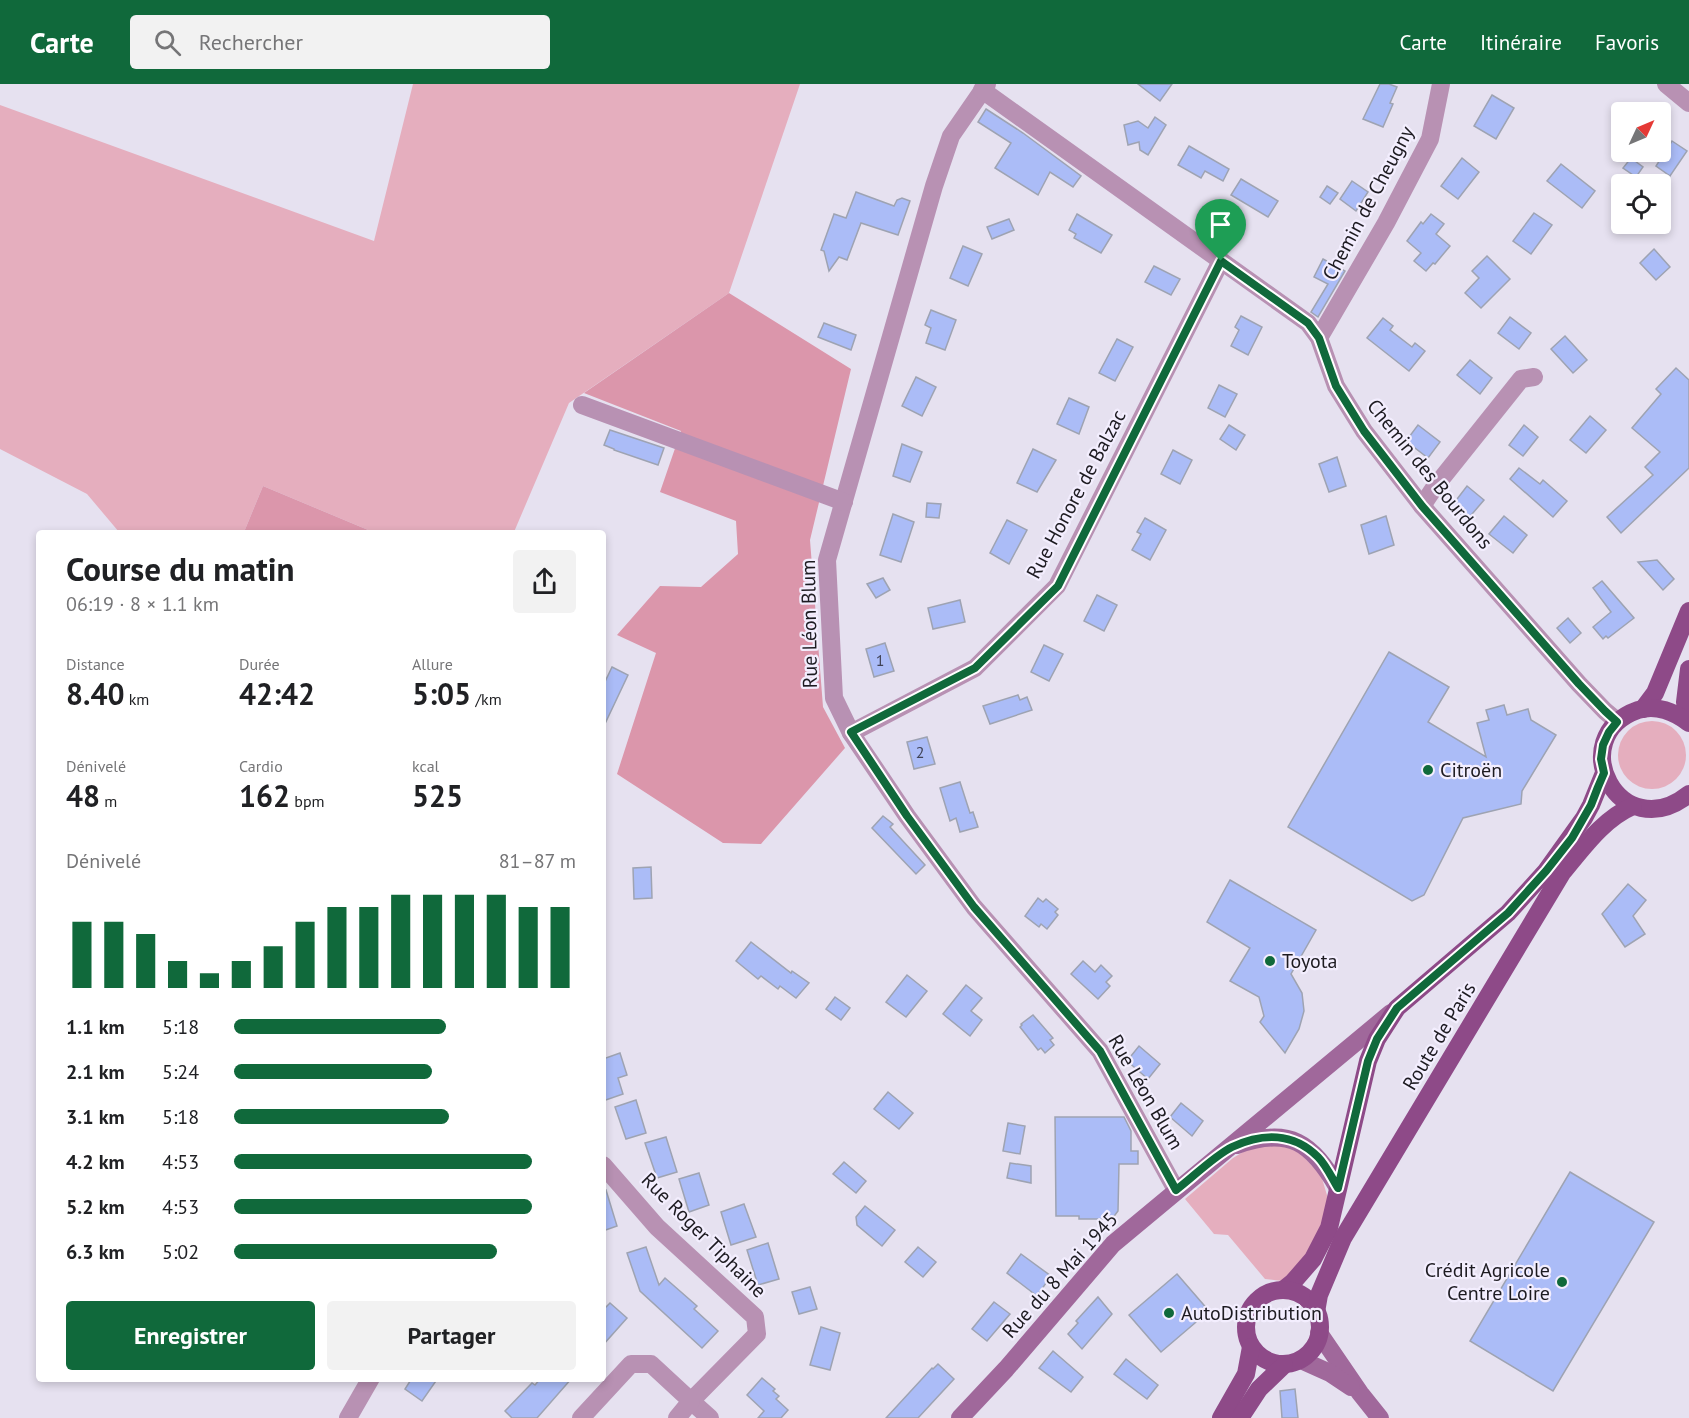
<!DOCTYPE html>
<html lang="fr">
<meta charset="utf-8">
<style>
body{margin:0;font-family:"PT Sans",sans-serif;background:#f2f2f2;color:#202124;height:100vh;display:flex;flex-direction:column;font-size:22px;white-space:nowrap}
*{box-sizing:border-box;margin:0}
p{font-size:20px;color:#757577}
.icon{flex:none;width:33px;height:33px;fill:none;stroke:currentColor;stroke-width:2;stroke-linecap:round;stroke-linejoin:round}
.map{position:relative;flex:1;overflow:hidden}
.sheet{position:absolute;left:36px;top:446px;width:570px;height:852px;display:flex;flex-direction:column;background:#fff;border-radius:6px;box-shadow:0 3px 9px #0003}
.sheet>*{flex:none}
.needle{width:39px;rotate:46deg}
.tools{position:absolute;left:1611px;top:18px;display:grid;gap:12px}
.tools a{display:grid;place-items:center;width:60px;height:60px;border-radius:6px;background:#fff;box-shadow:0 3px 9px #0003;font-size:30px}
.pin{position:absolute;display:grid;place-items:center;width:51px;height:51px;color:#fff;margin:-62px -26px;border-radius:50% 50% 50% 0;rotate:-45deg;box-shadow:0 0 6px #0007}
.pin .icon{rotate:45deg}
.round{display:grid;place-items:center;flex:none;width:63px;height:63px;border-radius:6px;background:#f2f2f2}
.summary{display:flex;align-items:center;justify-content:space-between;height:102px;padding:0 30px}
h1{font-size:33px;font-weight:800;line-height:45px}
.stats{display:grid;grid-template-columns:repeat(3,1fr);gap:9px;height:102px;padding:6px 30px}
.stats div{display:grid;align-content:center}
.stats b{font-size:30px;font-weight:800}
.stats small{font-size:16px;font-weight:400}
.stats p{font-size:16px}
.chart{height:168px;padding:12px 30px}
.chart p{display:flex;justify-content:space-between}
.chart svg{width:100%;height:108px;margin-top:6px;stroke:#10693b;stroke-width:6}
.action{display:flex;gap:12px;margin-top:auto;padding:12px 30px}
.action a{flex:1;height:69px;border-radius:6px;background:#10693b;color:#fff;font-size:24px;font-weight:800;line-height:69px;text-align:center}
.action a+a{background:#f2f2f2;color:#202124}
ul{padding:0 30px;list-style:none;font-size:20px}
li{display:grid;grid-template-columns:96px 72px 1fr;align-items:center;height:45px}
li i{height:15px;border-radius:8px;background:#10693b}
header{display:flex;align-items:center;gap:36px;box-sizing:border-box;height:84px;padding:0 30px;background:#10693b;color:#fff}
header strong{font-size:28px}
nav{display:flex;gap:33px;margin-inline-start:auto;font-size:21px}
.search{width:420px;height:54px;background:#f2f2f2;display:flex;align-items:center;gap:15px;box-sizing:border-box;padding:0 21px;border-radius:6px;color:#757577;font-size:22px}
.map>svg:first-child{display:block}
.green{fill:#e5aebe}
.forest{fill:#db96ab}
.building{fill:#abbcf7;stroke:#9ea3b2;stroke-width:1.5}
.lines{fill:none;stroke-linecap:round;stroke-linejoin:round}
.street{stroke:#b891b3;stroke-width:18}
.secondary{stroke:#a0689b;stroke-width:18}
.primary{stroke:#8e4a88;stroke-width:18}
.route-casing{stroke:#fff;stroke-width:12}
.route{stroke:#10693b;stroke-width:8}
.poi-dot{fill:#10693b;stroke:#f3eefe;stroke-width:2}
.labels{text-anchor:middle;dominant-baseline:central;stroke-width:4.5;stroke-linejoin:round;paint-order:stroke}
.number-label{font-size:16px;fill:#404356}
.street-label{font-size:20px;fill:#1d1b21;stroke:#f3eefe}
.poi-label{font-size:20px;fill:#1d1b21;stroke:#f3eefe;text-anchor:start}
</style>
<header>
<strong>Carte</strong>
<div class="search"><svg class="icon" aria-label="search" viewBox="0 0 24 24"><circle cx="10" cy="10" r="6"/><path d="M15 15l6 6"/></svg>Rechercher</div>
<nav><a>Carte</a><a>Itinéraire</a><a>Favoris</a></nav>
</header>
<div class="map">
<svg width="1689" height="1334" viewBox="0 0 1689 1334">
<rect width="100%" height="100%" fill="#e6e1f0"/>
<g class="green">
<path d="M413,0h387l-71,209 -160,110 -55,129h-141l-110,-46 -19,46h-125l-32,-38 -87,-45v-344l374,136z"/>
<circle cx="1652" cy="671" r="34"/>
<path d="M1275,1059l22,7 24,25 8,27 -3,16 -24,46 -20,17 -17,-2 -37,-44 -14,-1 -29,-35 48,-41 20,-12z"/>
</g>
<g class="forest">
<path d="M729,209l122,76 -41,171 13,167 22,41 -84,96 -38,-1 -106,-69 39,-121 -39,-18 43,-49 41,1 37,-33 -2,-33 -76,-29 21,-61 -97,-38z"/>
<path d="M263,402l110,46h-129z"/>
</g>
<g class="building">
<path d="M1138,0h34l-12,17z"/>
<path d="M1380,0h9l8,3 -7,16 3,1 -10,23 -20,-8z"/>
<path d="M1492,11l22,13 -18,31 -22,-13z"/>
<path d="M986,25l37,24 58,43 -8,11 -23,-15 -12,23 -43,-27 16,-25 -33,-21z"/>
<path d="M1155,33l11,8 -18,30 -8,-5 -1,-8 -11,3 -4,-20 14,-4 10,7z"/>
<path d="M1672,57l15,10 -17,25 -14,-10z"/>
<path d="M1189,62l40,23 -6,12 -18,-10 -4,7 -23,-13z"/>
<path d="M1462,74l17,14 -21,27 -17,-13z"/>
<path d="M1631,74l12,9 -7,10 -13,-9z"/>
<path d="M1561,80l34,27 -13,17 -35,-27z"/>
<path d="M1241,95l37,22 -10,16 -37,-22z"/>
<path d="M1352,97l16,11 -12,19 -16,-12z"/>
<path d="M1327,102l11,7 -8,11 -10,-7z"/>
<path d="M856,108l38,14 3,-6 5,-2 8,3 -12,34 -37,-12 -14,37 -8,-3 -10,14 -5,-20 -3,-1 13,-36 12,4z"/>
<path d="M1534,129l18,12 -21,29 -18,-13z"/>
<path d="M1077,130l35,21 -11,18 -27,-15 2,-4 -7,-4z"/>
<path d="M1431,130l13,10 -8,10 14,12 -15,18 -2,-1 -7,8 -12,-10 7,-8 -14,-12 14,-19 2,2z"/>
<path d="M1009,135l5,11 -22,9 -5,-12z"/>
<path d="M963,162l19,8 -14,32 -18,-8z"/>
<path d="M1654,165l16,18 -14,13 -16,-17z"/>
<path d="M1487,172l23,23 -29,29 -16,-15 14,-15 -7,-7z"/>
<path d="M1323,175l22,12 -27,46 -7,-5 17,-28 -14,-7z"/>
<path d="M1154,182l26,13 -9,16 -26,-13z"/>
<path d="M931,226l25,10 -11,30 -19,-7 5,-15 -6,-3z"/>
<path d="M1241,232l21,11 -14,28 -17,-9 8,-16 -4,-3z"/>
<path d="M1510,233l21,16 -12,16 -21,-16z"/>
<path d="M1383,234l10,8 -3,4 22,17 3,-4 10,8 -16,20 -42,-33z"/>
<path d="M824,239l32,12 -5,15 -33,-13z"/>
<path d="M1565,252l22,24 -14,13 -22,-24z"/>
<path d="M1117,255l16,8 -18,34 -16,-8z"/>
<path d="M1470,276l22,18 -12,16 -23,-19z"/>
<path d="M1676,284l13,12v88l-68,65 -14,-16 46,-42 -8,-8 15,-15 -28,-24 29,-34 -5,-5z"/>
<path d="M916,293l20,10 -14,29 -20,-10z"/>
<path d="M1219,301l18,9 -12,23 -17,-9z"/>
<path d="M1069,314l20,9 -10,27 -22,-10z"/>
<path d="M1590,332l16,14 -20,23 -16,-13z"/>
<path d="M1229,341l16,10 -9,15 -16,-11z"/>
<path d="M1418,341l22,17 -12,16 -22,-17z"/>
<path d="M1524,341l14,12 -15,19 -14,-11z"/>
<path d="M610,346l54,18 -6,17 -44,-15v-1l-10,-4z"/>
<path d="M902,360l20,8 -12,30 -17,-6z"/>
<path d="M1033,365l23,11 -19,32 -20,-9z"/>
<path d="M1173,366l19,10 -12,24 -19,-10z"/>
<path d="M1337,373l9,29 -17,6 -10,-28z"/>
<path d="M1519,384l21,16 3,-4 24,21 -14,16 -43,-38z"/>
<path d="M1467,402l17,14 -17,20 -16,-13z"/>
<path d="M927,419l14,1 -2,14 -13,-1z"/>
<path d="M893,430l21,8 -13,40 -21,-7z"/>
<path d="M1386,432l8,29 -25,9 -8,-29z"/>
<path d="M1504,432l23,19 -14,18 -24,-19z"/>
<path d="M1145,434l21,12 -16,30 -18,-10 9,-16 -4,-2z"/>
<path d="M1007,436l20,10 -18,34 -19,-11z"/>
<path d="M1657,476l17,19 -11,11 -25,-28z"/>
<path d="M883,494l7,12 -14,8 -9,-14z"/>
<path d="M1602,497l32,37 -26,20 -2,-2 -3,3 -10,-12 18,-15 -18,-24z"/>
<path d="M1097,511l20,10 -13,26 -20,-10z"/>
<path d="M960,516l5,22 -32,7 -5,-21z"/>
<path d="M1568,534l13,15 -11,10 -13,-15z"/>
<path d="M885,559l9,28 -20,6 -8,-28z"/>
<path d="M1044,561l19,9 -14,27 -18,-9z"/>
<path d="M1389,568l60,35 -21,35 58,35 -9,-34 12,-3 -3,-10 18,-5 3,10 21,-6 3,11 25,15 -34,56 -1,13 -58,14 -39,77 -12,6 -124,-74z"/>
<path d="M612,583l16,8 -25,53v-42z"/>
<path d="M1018,611l2,5 7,-3 5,13 -42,14 -7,-18z"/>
<path d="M927,653l8,27 -21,5 -7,-27z"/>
<path d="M960,698l10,31 3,-1 5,15 -18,5 -4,-14 -6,3 -10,-33z"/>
<path d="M883,732l10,8 -3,3 35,38 -9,9 -44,-46z"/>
<path d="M651,783l1,31 -18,1 -1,-31z"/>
<path d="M1230,796l86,50 -25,44 11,19 2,18 -5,18 -14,24 -25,-31 4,-6 -5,-19 -29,-16 20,-33 -43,-26z"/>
<path d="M1628,800l18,16 -13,16 12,18 -20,13 -23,-33z"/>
<path d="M1038,814l5,4 3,-3 12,10 -3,3 3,3 -11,14 -6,-5 -2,3 -14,-11z"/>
<path d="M751,858l40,31 1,-2 17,12 -13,15 -16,-12 -2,3 -17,-13 -3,3 -22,-18z"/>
<path d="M1083,877l12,11 6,-7 11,11 -6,6 4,4 -12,13 -27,-25z"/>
<path d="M907,891l20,16 -21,26 -20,-15z"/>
<path d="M966,901l16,13 -11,13 11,9 -12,16 -27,-22z"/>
<path d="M835,913l15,11 -9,12 -15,-11z"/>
<path d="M1033,931l20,23 -3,2 4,5 -9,8 -4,-5 -3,2 -18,-23 2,-2 -1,-1z"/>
<path d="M1139,962l21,18 -12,15 -21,-18z"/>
<path d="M620,969l7,22 -9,3 5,16 -20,7v-42z"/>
<path d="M888,1008l25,21 -14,16 -25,-20z"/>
<path d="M636,1016l10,33 -20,6 -11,-32z"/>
<path d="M1181,1019l22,18 -11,15 -22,-19z"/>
<path d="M1055,1033h69l7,14v20h7v13h-19l-1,47 -6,8h-33v-3h-23z"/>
<path d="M1008,1039l17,3 -5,28 -17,-3z"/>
<path d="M666,1053l11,35 -20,6 -12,-35z"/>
<path d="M844,1078l22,19 -10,12 -23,-19z"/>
<path d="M1010,1079l21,3v17l-24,-5z"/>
<path d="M1570,1088l84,50 -101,169 -83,-50z"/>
<path d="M699,1089l10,32 -20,7 -10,-33z"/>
<path d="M606,1106l11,36 -14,5v-40z"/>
<path d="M744,1120l12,33 -25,8 -10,-33z"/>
<path d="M865,1122l30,24 -13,16 -25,-21 -1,-8z"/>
<path d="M768,1159l11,36 -21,6 -11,-35z"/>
<path d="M646,1163l13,38 6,-7 32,28 -3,3 24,22 -16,17 -62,-57 -13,-38z"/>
<path d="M918,1163l18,15 -13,15 -18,-15z"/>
<path d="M1021,1170l30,22 -14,20 -30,-23z"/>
<path d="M1177,1190l32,37 -48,41 -32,-37z"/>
<path d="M810,1203l7,22 -18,5 -7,-22z"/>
<path d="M1098,1213l14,17 -30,35 -14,-15 10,-11 -2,-2z"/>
<path d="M994,1218l16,12 -23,27 -15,-12z"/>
<path d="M610,1219l17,15 -24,27v-35z"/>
<path d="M821,1243l19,6 -10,37 -20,-5z"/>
<path d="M1053,1267l30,26 -12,15 -32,-24z"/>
<path d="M1126,1275l32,26 -11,14 -33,-25z"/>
<path d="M938,1280l16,15 -36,39h-32l46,-50 1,1z"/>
<path d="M412,1294h26l-16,23 -17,-12z"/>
<path d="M541,1294h31l-35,40h-25l-7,-7 27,-28 3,2z"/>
<path d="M762,1294l13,11 -2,2 6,5 -3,3 12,11 -7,8h-23l6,-7 -17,-16z"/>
<path d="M1295,1305l3,29h-16l-2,-27z"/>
</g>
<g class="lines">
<g class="street">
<path d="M987,0l-36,52 -17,50 -107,374 7,138 17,35 56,83 67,91 126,144 76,139"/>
<path d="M1666,0l23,19"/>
<path d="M982,6l326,233 11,15 17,48 28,45 58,75 157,178 26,27 12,10"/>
<path d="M1319,254l67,-115 44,-84 11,-55"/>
<path d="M582,321l262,97"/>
<path d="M1422,422l12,-18 87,-109 13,-2"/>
<path d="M851,649l124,-65 82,-82 164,-325"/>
<path d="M603,1081l54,62 98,90 2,17 -66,67 19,17"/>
<path d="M348,1334l23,-40"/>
<path d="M581,1334l50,-54h20l40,37 -14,17"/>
</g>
<g class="secondary">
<path d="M1237,1061c53,-19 75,-2 101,43"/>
<path d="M1319,1249l41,60 20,25"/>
<path d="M1301,1276l29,13 21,14"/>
<path d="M960,1334l46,-49 107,-125 278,-231"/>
</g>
<g class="primary">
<path d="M1643,625l12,-16 34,-82"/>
<path d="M1688,638l-3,-20 4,-33"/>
<path d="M1689,639c-14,-11 -33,-19 -51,-13 -76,27 -18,139 51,84"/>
<path d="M1283,1206l10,-8 20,-23 16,-31 39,-167 9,-22 20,-31 111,-95 38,-42 38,-53 7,-13 13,-32"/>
<circle cx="1283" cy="1243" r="37"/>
<path d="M1316,1228l3,-17 24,-57 219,-365c21,-25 41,-54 71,-67"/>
<path d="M1221,1334l25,-44 5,-27"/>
<path d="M1240,1334l19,-29 25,-24"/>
</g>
</g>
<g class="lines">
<defs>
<path id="route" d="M1221,177l87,62 11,15 17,48 28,45 58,75 157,178 26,27 12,11 -8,10 -6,13 -2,14 3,14 -6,14 -7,18 -19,33 -26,33 -38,42 -111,95 -20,31 -9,22 -30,127c-6,-10 -12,-23 -20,-31 -25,-25 -56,-24 -86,-10 -18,9 -40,31 -56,43l-76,-139 -126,-144 -67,-91 -56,-84 124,-64 83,-82z"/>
</defs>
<use href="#route" class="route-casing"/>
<use href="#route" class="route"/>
</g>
<g class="poi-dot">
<circle cx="1428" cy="686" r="6"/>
<circle cx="1270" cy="877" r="6"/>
<circle cx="1562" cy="1198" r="6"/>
<circle cx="1169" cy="1229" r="6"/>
</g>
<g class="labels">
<g class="number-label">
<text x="880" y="576">1</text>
<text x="920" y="668">2</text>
</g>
<g class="street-label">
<text transform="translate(1368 119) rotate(-62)">Chemin de Cheugny</text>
<text transform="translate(1430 390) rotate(51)">Chemin des Bourdons</text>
<text transform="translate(1076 410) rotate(-62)">Rue Honore de Balzac</text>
<text transform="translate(809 540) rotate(-91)">Rue Léon Blum</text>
<text transform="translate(1439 952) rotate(-59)">Route de Paris</text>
<text transform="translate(1146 1008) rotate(60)">Rue Léon Blum</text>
<text transform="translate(704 1151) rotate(45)">Rue Roger Tiphaine</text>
<text transform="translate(1060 1191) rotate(-48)">Rue du 8 Mai 1945</text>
</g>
<g class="poi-label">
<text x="1440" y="686">Citroën</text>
<text x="1282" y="877">Toyota</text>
<text x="1550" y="1186" text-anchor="end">Crédit Agricole<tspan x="1550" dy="23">Centre Loire</tspan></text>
<text x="1181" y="1229">AutoDistribution</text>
</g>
</g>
</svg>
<div class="tools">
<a><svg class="needle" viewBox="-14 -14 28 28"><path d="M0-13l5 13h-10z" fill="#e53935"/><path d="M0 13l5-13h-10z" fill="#757577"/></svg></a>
<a><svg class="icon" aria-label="locate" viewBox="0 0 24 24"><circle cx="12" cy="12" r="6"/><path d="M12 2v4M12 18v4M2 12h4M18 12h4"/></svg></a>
</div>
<div class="pin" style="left:1221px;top:177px;background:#1e9e55"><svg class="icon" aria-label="arrive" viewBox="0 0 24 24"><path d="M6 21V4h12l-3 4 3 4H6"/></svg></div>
<section class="sheet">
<div class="summary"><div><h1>Course du matin</h1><p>06:19 · 8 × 1.1 km</p></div><a class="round"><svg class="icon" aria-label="share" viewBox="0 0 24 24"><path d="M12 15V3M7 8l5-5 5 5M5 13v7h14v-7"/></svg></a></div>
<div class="stats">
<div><p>Distance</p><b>8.40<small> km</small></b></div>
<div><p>Durée</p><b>42:42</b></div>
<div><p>Allure</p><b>5:05<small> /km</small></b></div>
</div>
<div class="stats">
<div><p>Dénivelé</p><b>48<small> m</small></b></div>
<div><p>Cardio</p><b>162<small> bpm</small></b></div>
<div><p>kcal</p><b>525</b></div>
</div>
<div class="chart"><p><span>Dénivelé</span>81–87 m</p>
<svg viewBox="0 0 160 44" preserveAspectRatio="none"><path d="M5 44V17M15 44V17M25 44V22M35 44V33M45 44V38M55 44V33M65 44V27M75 44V17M85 44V11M95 44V11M105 44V6M115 44V6M125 44V6M135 44V6M145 44V11M155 44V11"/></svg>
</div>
<ul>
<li><b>1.1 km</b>5:18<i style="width:62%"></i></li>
<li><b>2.1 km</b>5:24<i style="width:58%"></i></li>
<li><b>3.1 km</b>5:18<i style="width:63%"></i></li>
<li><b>4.2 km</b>4:53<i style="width:87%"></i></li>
<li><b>5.2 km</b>4:53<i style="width:87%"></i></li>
<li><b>6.3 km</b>5:02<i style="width:77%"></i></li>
</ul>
<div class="action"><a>Enregistrer</a><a>Partager</a></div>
</section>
</div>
